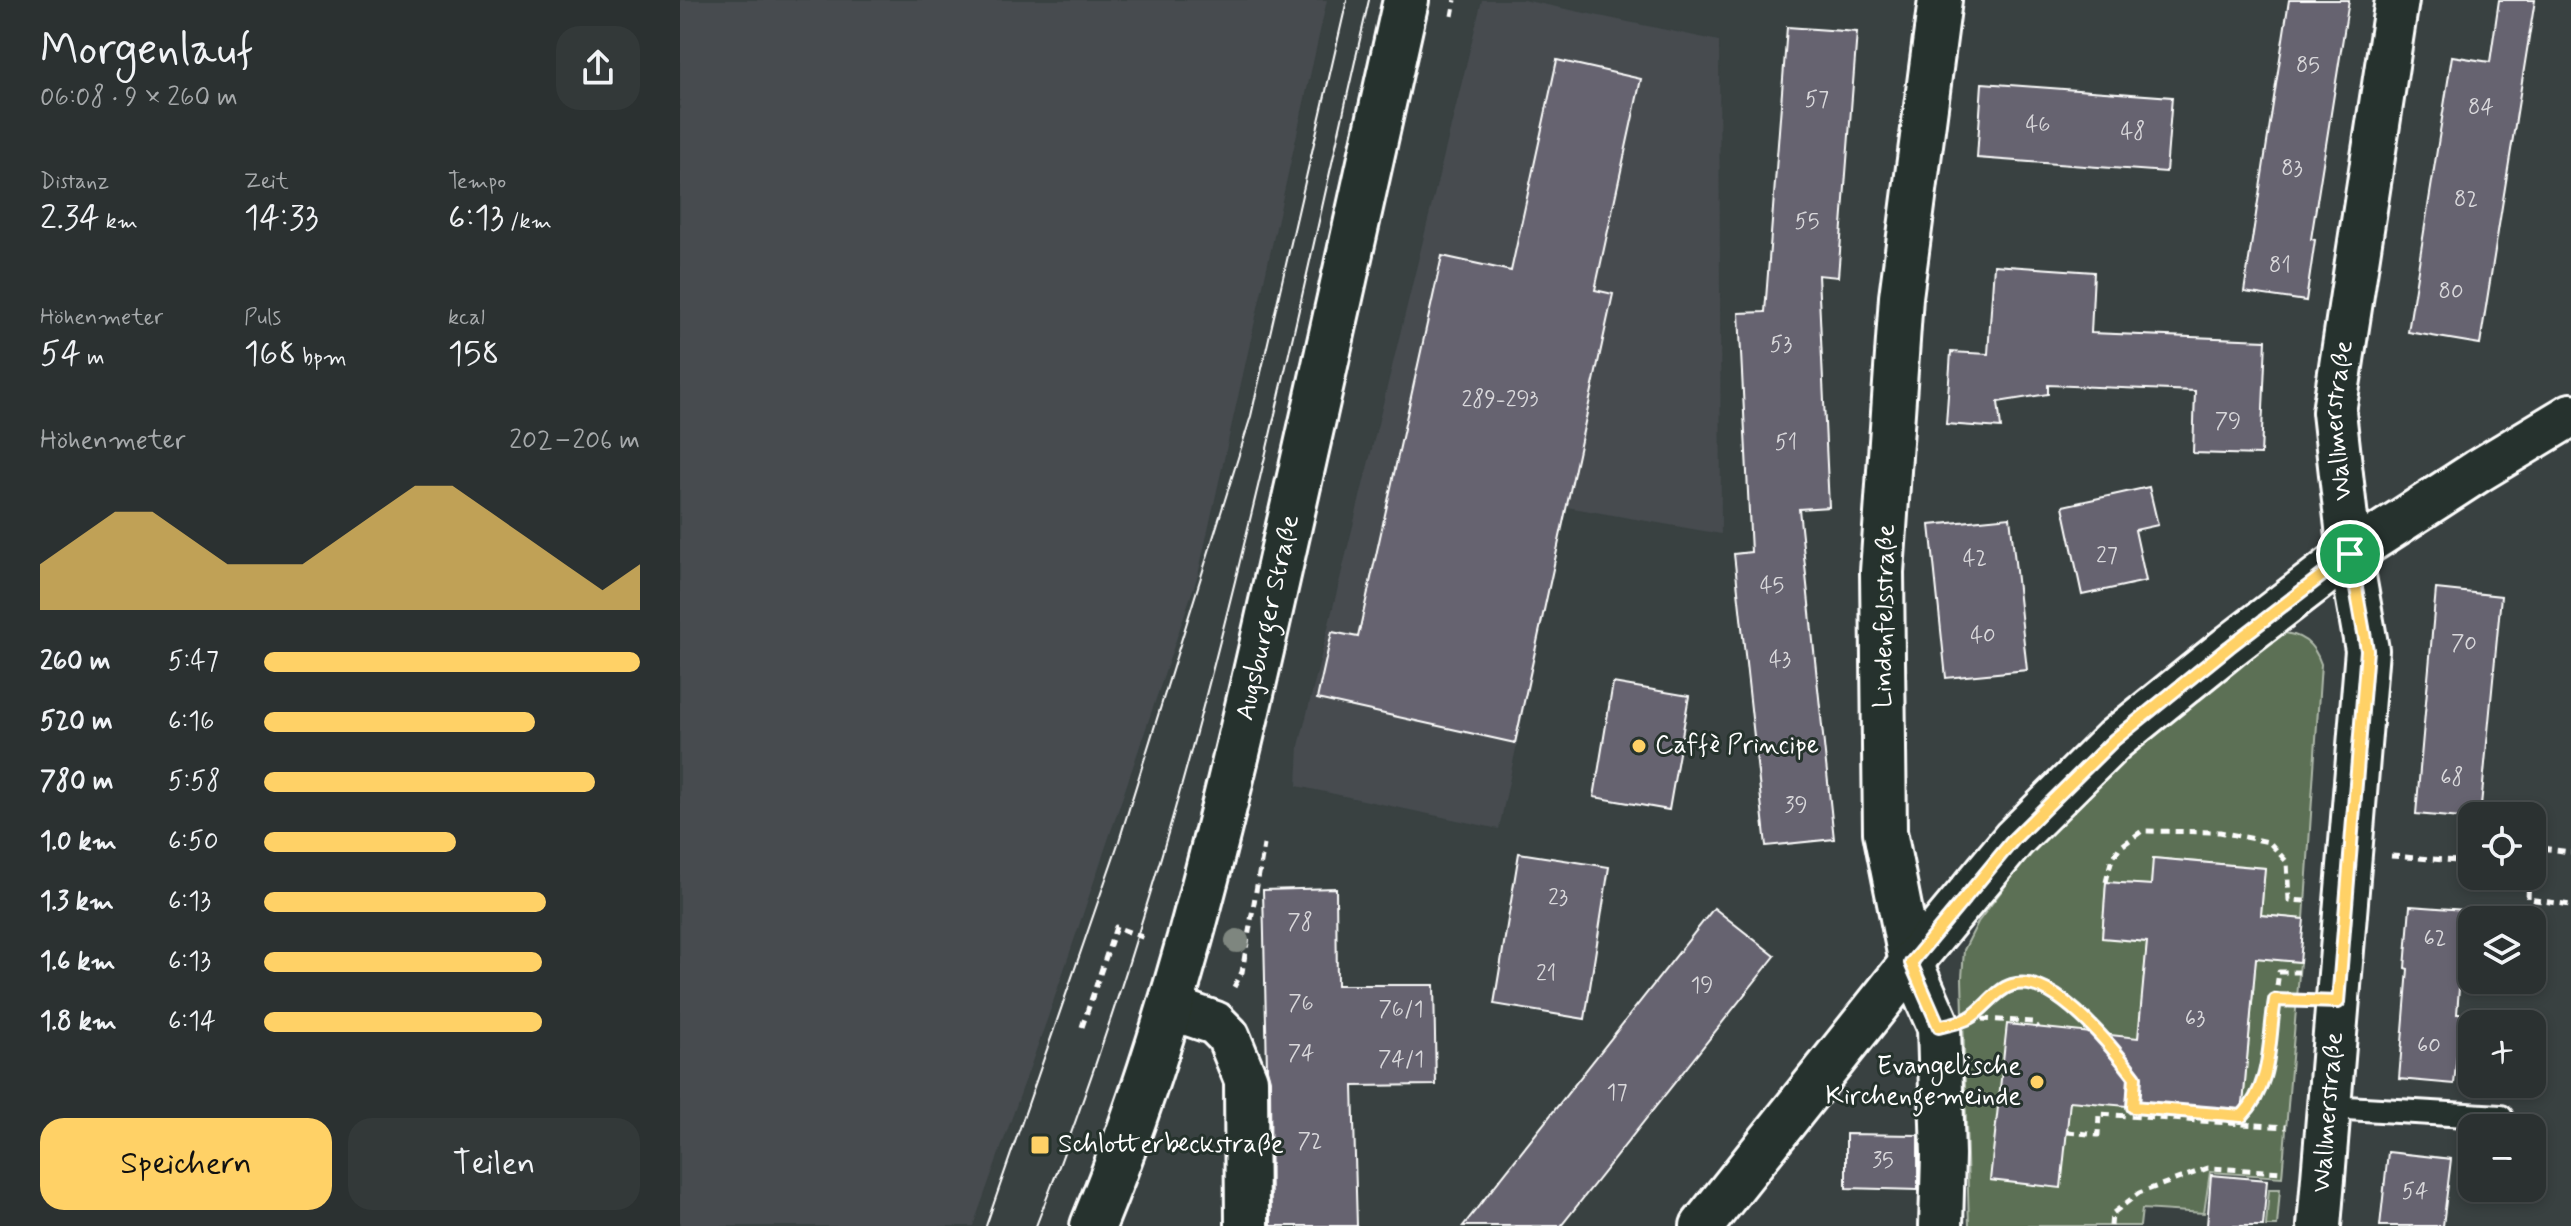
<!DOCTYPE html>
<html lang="de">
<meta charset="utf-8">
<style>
body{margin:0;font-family:Mynerve,sans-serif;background:#333939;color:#f1f3f6;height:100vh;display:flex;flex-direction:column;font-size:30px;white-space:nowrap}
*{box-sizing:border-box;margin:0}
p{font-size:26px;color:#a6a9ab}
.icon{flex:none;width:44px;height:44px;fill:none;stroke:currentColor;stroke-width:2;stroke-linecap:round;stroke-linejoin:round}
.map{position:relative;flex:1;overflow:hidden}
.panel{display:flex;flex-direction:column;background:#2b3131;width:680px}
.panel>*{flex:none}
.buttons{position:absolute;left:1778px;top:802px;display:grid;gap:16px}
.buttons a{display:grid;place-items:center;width:88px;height:88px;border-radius:16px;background:#2b3131;box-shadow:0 4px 12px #0003,0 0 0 2px #474c4d;font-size:40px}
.pin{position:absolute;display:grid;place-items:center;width:68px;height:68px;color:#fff;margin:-34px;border:4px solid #fff;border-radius:50%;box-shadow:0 2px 8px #0007}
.round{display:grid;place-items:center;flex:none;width:84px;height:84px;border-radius:24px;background:#333939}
.head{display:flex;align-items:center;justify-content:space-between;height:136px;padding:0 40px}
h1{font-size:44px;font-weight:600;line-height:60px}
.figures{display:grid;grid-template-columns:repeat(3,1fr);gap:12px;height:136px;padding:8px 40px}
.figures div{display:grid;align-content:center}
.figures b{font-size:34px;font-weight:600}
.figures small{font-size:22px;font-weight:400}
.figures p{font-size:22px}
.chart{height:224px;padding:16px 40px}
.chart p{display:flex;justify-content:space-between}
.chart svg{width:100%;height:144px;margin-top:8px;fill:#ffd166;opacity:.7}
.action{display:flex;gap:16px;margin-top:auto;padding:16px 40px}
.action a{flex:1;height:92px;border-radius:24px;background:#ffd166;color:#111;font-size:32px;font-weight:600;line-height:92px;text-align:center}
.action a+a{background:#333939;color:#f1f3f6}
ul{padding:0 40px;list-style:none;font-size:26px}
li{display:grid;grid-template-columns:128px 96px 1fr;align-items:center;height:60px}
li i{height:20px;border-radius:10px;background:#ffd166}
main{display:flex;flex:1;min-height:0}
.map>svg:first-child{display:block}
.built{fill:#464b4f}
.green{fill:#5c7054;stroke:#aeb8aa;stroke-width:2}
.building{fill:#66636f;stroke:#fff;stroke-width:2}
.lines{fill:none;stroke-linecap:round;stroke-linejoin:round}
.service-casing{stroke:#fff;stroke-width:28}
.minor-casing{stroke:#fff;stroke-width:48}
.secondary-casing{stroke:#fff;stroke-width:50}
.path{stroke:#fff;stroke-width:5;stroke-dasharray:8 6;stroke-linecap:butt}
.service{stroke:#26332d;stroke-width:22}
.minor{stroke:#26332d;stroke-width:42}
.secondary{stroke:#26332d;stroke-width:44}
.tram{stroke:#fff;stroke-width:2}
.tree{fill:#7e867f}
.route-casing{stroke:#fff;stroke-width:16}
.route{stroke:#ffd166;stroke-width:10}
.poi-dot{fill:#ffd166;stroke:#26332d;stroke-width:3}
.labels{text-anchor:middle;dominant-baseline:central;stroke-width:6;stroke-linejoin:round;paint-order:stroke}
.number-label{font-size:22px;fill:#d9d8db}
.street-label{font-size:26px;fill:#fff;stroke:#26332d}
.poi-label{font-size:26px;fill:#fff;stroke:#26332d;text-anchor:start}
</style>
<main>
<section class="panel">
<div class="head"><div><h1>Morgenlauf</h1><p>06:08 · 9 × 260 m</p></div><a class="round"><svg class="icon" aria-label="share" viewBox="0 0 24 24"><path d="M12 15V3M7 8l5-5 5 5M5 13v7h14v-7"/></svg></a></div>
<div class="figures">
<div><p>Distanz</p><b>2.34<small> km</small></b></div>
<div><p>Zeit</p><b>14:33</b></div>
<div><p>Tempo</p><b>6:13<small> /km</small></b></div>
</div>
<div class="figures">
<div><p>Höhenmeter</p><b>54<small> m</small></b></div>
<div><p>Puls</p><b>168<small> bpm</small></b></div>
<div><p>kcal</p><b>158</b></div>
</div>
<div class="chart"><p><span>Höhenmeter</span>202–206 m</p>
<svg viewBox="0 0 160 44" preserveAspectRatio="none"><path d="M0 44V30L10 22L20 14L30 14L40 22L50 30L60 30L70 30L80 22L90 14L100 6L110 6L120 14L130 22L140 30L150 38L160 30V44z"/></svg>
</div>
<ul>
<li><b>260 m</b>5:47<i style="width:100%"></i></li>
<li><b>520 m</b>6:16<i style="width:72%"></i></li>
<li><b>780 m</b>5:58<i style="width:88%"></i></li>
<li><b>1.0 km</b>6:50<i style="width:51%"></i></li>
<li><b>1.3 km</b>6:13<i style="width:75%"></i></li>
<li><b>1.6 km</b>6:13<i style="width:74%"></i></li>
<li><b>1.8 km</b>6:14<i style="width:74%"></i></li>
</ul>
<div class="action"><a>Speichern</a><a>Teilen</a></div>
</section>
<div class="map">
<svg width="1891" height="1226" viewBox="0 0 1891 1226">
<rect width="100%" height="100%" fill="#394141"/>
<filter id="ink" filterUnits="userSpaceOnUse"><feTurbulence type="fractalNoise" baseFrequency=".0125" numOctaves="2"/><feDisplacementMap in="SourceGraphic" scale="16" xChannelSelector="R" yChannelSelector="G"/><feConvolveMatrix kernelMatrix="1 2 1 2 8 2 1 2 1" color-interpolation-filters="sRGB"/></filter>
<g filter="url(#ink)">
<g class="built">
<path d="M0,0h647l-129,575 -150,442 -75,209h-293z"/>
<path d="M802,0h41l196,41 2,493 -154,-27 -68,322 -202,-43 2,-40z"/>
</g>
<g class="green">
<path d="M1600,633c21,0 34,10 41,31l-17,255 -43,-4 4,-47 -111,-10 -3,27 -45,-3 -4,55 45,5 -14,165 109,9 14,-158 44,4 -18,215 -72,-5 -6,41 -62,-4 -2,17h-171l-7,-248 2,-28 14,-28 78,-103 141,-127z"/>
<path d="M1589,1189h11l-3,37h-11z"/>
</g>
<g class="building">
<path d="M1609,0h60l-38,239 4,1 -9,61 -62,-9z"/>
<path d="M1819,0h36l-55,344 -72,-12 44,-276 38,6z"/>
<path d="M1107,27l70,5 -19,245 -20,-2 11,232 -30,2 35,330 -68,7 -32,-292 17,-2 -12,-239 26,-1z"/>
<path d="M877,60l84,19 -46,211 18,4 -98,449 -198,-44 15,-67 26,5 84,-381 69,15z"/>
<path d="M1302,83l190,14 -6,75 -189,-14z"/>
<path d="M1314,265l100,7 -3,61 175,7 -5,115 -68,-2 2,-62 -147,-6v9l-50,8 3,26 -55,-4 5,-72 37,2z"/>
<path d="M1469,487l9,38 -23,5 11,51 -64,14 -19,-89z"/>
<path d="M1330,517l17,153 -81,8 -16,-153z"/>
<path d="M1756,589l65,7 -21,220h-8v3l-56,-5z"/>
<path d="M933,683l76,13 -20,114 -75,-13z"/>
<path d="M839,853l90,14 -24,152 -91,-15z"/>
<path d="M1473,858l112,10 -4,47 43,4 -4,43 -44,-4 -14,158 -172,-15 -9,87 -71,-8 17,-156 131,14 9,-96 -45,-4 4,-56 45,3z"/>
<path d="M656,888l1,97h97l2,100 -83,1 4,140h-86l-1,-146 -3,-11 -4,-179z"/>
<path d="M1730,906l55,4 -8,104h4l-7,70 -55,-5 9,-110 -3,-1z"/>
<path d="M1034,908l61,48 -214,270h-98z"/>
<path d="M1166,1134l72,1v55l-72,-2z"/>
<path d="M1708,1152l63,7 -8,67h-63z"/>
<path d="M1531,1175l56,5 -4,46h-56z"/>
</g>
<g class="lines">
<defs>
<path id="service" d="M1649,1107l172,10"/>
<g id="minor">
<path d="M1260,0l-39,297 -19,275 3,260 26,131 28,64 4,128 -2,71"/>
<path d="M491,1008l44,15 13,13 18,44 1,146"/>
<path d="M1022,1226l209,-263 103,-124 100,-99 115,-93 121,-93 128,-83 93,-56"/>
<path id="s1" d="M1639,1226l48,-576 -17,-96 -16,-142 63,-412"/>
</g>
<g id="secondary">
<path id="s2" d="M413,1226c77,-187 124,-383 169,-580 49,-215 96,-431 144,-646"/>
</g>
</defs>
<use href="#service" class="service-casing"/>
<use href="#minor" class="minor-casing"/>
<use href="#secondary" class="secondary-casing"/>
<g class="path">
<path d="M772,16l3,-16"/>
<path d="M1852,851l1,-4 38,5"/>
<path d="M1711,856l81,6"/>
<path d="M1849,876l-1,23 43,6"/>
<path d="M1426,882l5,-20 8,-14 23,-17 78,1 49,10 18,20 2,38 16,1"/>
<path d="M554,987l8,-15 22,-127"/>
<path d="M1595,1000l4,-28h20"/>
<path d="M1298,1011c9,-9 22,-22 34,-26 41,-14 102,63 123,92l-2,30 109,9c31,-32 26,-75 33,-116l22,1"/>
<path d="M1302,1019l52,3 4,6"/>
<path d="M402,1027l34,-100 29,11"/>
<path d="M1387,1132l31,3 1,-21 187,13"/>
<path d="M1431,1226l1,-12 27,-21 69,-25 74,4"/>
</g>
<use href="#service" class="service"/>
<use href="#minor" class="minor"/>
<use href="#secondary" class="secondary"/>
<g class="tram">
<path d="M306,1226l133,-385 132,-425 96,-416"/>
<path d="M356,1226c156,-395 238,-813 333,-1226"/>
</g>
</g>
<circle class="tree" cx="557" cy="941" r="12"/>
</g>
<g class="lines" filter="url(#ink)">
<defs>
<path id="route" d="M1670,554l17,96 -29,352 -63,-2c-7,41 -2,84 -33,116l-109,-9 2,-30c-22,-29 -82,-105 -123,-92 -17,5 -28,25 -43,33 -9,5 -21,6 -30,9l-28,-64 103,-124 100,-99 115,-93z"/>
</defs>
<use href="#route" class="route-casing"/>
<use href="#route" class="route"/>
</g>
<g class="poi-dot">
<circle cx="959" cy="746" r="8"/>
<circle cx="1357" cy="1082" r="8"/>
<rect x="350" y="1135" width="20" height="20" rx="4"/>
</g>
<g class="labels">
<g class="number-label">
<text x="1628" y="66">85</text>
<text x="1137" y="100">57</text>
<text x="1801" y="108">84</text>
<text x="1358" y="125">46</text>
<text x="1453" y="132">48</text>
<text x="1612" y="169">83</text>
<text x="1786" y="200">82</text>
<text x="1127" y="222">55</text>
<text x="1600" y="266">81</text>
<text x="1771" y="292">80</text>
<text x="1101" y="345">53</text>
<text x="820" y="400">289-293</text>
<text x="1548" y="422">79</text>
<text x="1106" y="443">51</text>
<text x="1427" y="556">27</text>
<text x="1295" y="559">42</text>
<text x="1092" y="586">45</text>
<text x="1303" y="636">40</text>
<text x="1784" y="644">70</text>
<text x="1100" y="660">43</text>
<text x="1772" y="778">68</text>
<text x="1116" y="806">39</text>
<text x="878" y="898">23</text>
<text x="620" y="923">78</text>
<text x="1755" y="939">62</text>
<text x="866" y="974">21</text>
<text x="1022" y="986">19</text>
<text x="621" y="1004">76</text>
<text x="721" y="1010">76/1</text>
<text x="1515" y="1019">63</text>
<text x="1749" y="1046">60</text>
<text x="621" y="1054">74</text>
<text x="721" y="1060">74/1</text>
<text x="937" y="1093">17</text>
<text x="630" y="1142">72</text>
<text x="1203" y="1161">35</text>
<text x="1735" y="1192">54</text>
</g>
<g class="street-label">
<text stroke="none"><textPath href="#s1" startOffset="810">Wallmerstraße</textPath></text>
<text transform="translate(1205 616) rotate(-89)">Lindenfelsstraße</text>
<text stroke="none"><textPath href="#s2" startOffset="634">Augsburger Straße</textPath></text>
<text stroke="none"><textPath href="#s1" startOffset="114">Wallmerstraße</textPath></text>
</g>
<g class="poi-label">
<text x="975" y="746">Caffè Principe</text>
<text x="1341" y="1067" text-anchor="end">Evangelische<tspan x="1341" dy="30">Kirchengemeinde</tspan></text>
<text x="378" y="1145">Schlotterbeckstraße</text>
</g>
</g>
</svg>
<div class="buttons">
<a><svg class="icon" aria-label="locate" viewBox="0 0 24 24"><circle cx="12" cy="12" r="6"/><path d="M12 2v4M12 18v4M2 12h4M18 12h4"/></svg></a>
<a><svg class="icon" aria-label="layers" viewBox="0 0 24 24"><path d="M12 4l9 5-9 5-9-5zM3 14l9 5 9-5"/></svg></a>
<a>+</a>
<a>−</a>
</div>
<div class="pin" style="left:1670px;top:554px;background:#1e9e55"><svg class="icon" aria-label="arrive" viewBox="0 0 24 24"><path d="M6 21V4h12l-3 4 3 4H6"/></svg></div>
</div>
</main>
